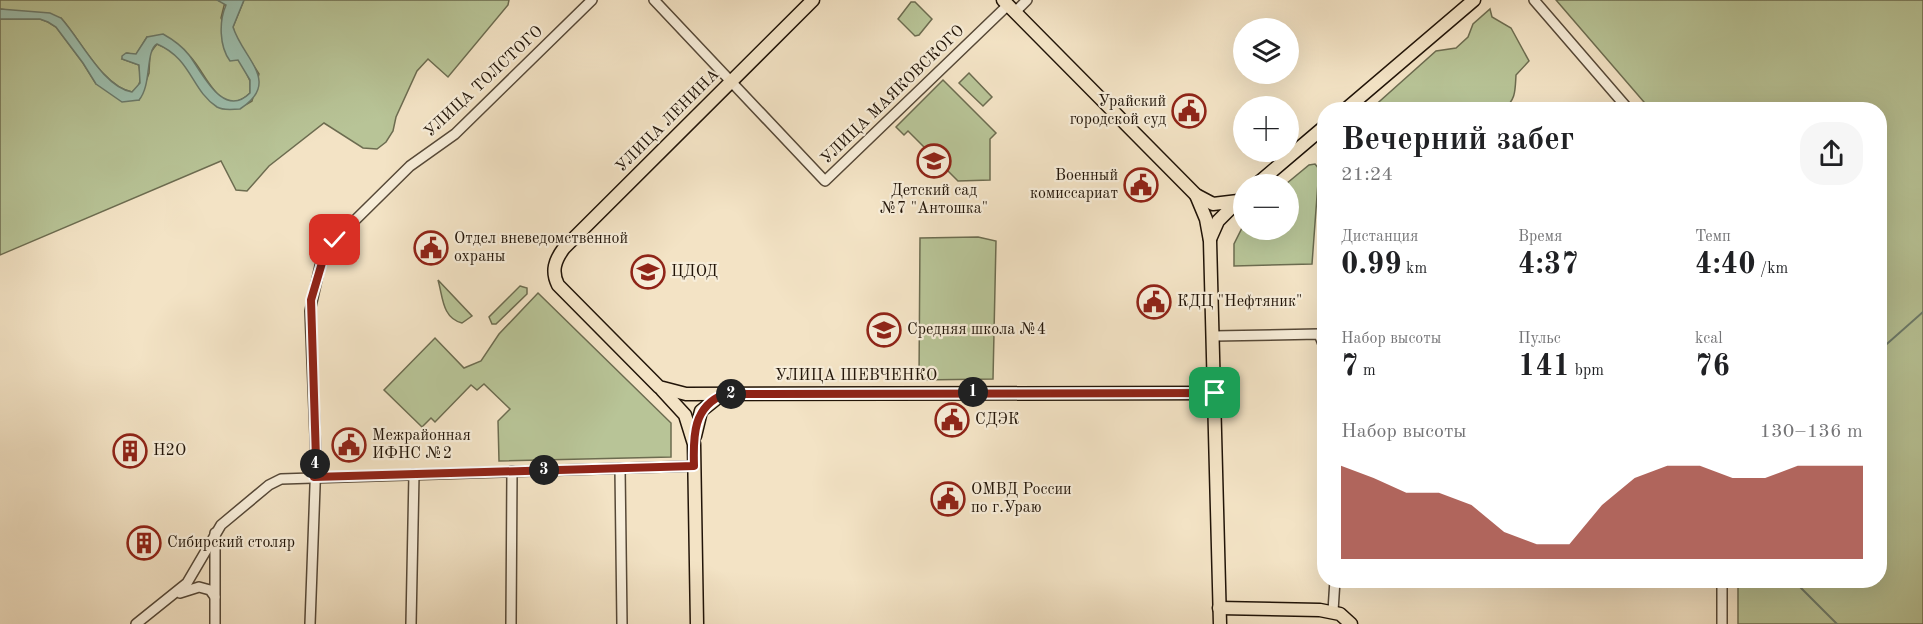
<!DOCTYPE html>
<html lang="ru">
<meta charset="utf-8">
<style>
body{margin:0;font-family:"Old Standard TT",serif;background:#f6f6f6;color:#202124;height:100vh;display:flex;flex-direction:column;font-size:22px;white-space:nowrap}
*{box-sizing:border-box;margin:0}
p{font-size:20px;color:#757577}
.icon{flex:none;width:33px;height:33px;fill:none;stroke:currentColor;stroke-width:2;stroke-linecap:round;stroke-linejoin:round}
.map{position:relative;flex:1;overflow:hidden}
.details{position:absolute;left:1317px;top:102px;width:570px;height:486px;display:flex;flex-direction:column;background:#fff;border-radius:24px;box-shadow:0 6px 24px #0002}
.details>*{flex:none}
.tools{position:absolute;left:1233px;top:18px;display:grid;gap:12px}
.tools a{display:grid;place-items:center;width:66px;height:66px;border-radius:50%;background:#fff;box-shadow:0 6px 24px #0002;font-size:30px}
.pin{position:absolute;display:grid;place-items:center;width:51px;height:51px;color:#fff;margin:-26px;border-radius:12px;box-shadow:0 3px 9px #0006}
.km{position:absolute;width:30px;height:30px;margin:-15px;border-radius:50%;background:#222;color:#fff;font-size:16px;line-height:30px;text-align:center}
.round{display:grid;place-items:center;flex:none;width:63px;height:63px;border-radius:24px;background:#f6f6f6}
.head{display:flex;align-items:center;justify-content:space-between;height:102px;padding:0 24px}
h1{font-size:33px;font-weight:700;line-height:45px}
.figures{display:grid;grid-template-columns:repeat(3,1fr);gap:9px;height:102px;padding:6px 24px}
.figures div{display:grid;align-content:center}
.figures b{font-size:30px;font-weight:700}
.figures small{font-size:16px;font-weight:400}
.figures p{font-size:16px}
.chart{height:168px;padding:12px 24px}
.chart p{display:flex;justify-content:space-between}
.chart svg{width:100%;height:108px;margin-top:6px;fill:#8f2418;opacity:.7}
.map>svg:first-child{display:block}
.green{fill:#b8c497;stroke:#6c6c50;stroke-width:1.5}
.water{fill:#9dbfae;stroke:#6b7b6c;stroke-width:1.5}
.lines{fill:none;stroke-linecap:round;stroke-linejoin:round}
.stream{stroke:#6b7b6c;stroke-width:2}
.minor-casing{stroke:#564837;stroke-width:12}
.major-casing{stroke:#211408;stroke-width:15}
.minor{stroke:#f7edd9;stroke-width:9}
.major{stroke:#f3e3c5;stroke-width:12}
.route-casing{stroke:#fff;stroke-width:12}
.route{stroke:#8f2418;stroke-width:8}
.labels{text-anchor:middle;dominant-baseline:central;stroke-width:4.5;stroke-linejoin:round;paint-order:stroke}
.street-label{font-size:16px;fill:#211408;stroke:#f7edd9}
.poi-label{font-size:16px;fill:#211408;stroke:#f7edd9;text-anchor:start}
</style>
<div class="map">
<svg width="1923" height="624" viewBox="0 0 1923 624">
<rect width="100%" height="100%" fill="#f3e3c5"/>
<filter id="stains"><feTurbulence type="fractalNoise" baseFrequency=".00333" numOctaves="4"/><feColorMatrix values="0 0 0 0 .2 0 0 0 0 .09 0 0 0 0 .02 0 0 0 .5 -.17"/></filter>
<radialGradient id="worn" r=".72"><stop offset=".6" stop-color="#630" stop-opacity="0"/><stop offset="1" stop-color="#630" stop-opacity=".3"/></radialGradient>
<g class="green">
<path d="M0,0h217l8,2 -4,16 29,63v12c-32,31 -46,-29 -64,-40 -11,-7 -27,-11 -39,-16l-11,18 -9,-2 -5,6 17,6c1,11 4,20 -7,27 -29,-5 -51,-52 -71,-74l-61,-9z"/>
<path d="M244,0h265l-1,5 -60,72 -20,-18 -11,12 -21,46 -3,14 -7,11 -9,7 -14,-1 -39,-25 -55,43 -22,25 -11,-1 -15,-29 -221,94v-236h40l8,3 8,5 27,36 13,21 43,16 10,-27 1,-20 7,-9c10,4 19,9 27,18 20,22 30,64 68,39l7,-27 -23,-36 -3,-11z"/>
<path d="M1556,0h367v624h-185v-43l142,-1v-470l-230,-1z"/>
<path d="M911,2h4l17,17 -13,16 -4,1 -17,-17z"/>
<path d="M1490,9l2,8 19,11 18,33 -13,14c-1,16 0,24 -12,34h-75l-4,-6 -11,6h-43l65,-58 20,-3 12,-11 5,-13z"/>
<path d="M969,73l23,24 -9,9 -24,-23z"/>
<path d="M943,80l53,53 -6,6v41l-32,1 -50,-50 -4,4 -8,-8z"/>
<path d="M1315,164l4,5 -7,95 -78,2v-22l9,-18 1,4h44v-46h-2l23,-19z"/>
<path d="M978,237l18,4 -3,138 -74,1 1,-142z"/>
<path d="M438,280l34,36 -10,7c-20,-5 -19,-26 -24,-43z"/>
<path d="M520,286l7,2v6l-31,30h-4l-3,-7z"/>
<path d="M538,293l133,130v34l-172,4 -1,-40 12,-12 -26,-25 -7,6 -6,-5 -36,37 -4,-4 -9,9 -38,-37 51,-52 29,30 17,-7 18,-27z"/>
</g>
<path class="water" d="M217,0h27l-11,27c10,32 49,55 7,82 -7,0 -16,2 -23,-2 -26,-17 -25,-48 -60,-63 -12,7 -5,41 -18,56l-17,2 -26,-18 -13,-21 -27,-36 -8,-5 -8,-3h-40v-10l50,4 11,5c20,22 42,69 71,74l8,-9 -1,-18 -17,-6v-3l4,-3 10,1 11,-17 16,-3c9,5 19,12 26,21 13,17 34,65 61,38v-13l-12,-20 -8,1c-11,-15 -11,-40 -4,-56z"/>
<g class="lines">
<g class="stream">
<path d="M1880,350l43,-38"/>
<path d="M1793,580l44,44"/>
</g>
<defs>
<g id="minor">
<path d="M654,0l171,181 183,-176"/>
<path d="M1534,0l95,110"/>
<path d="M1015,12l12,-12"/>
<path d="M1214,336l105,-2 4,10 1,67"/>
<path d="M620,468l2,156"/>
<path d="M215,533v91"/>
<path d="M180,593l19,-6 11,3 5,7"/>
<path d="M1333,611l2,-31"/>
<path d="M136,624l51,-41 34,-58 48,-40 12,-6 413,-13"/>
<path d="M310,624l6,-165 -6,-148 10,-45 15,-26 75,-74 45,-32 137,-134"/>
<path d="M411,624l3,-150"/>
<path d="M511,624l1,-153"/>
<path d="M1722,624v-44"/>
</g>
<g id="major">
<path d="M813,0l-249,248c-9,12 -13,23 -6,37l101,102 27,7 529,-1"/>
<path d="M1003,0l193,195 17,9 25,-3"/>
<path d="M1345,110l129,-110"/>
<path d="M1257,184l67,-57"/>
<path d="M1196,195l10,24 4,22 10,383"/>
<path d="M1210,239l8,-18 18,-18"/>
<path d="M662,390l23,25 9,29 3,180"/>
<path d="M695,436l6,-25 20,-16"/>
<path d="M1219,608l101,2 20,4 11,10"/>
</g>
</defs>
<use href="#minor" class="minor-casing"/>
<use href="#major" class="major-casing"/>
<use href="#minor" class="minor"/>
<use href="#major" class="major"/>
</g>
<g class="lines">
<defs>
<path id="route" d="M335,240l-11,16 -13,44 5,159 -2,18 380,-11c-1,-30 -1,-60 31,-72l490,-1"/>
</defs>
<use href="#route" class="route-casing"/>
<use href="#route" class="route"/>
</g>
<defs>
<symbol id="civic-ring" viewBox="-11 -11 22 22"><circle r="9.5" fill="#f7edd9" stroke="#8f2418" stroke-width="1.5"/><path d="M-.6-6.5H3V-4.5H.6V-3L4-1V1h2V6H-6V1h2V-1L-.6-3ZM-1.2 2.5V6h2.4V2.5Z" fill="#8f2418"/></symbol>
<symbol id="school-ring" viewBox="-11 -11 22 22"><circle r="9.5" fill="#f7edd9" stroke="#8f2418" stroke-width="1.5"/><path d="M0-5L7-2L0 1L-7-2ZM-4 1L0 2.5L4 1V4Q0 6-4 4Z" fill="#8f2418"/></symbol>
<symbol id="building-ring" viewBox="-11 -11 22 22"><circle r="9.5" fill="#f7edd9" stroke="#8f2418" stroke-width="1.5"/><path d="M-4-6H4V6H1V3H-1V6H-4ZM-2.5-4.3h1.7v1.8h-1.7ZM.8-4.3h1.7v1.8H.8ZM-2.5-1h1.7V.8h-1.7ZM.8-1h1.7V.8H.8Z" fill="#8f2418"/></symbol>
</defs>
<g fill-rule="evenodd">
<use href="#civic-ring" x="1170" y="92" width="38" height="38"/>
<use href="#school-ring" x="915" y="142" width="38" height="38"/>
<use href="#civic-ring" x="1122" y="166" width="38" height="38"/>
<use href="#civic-ring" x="412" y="229" width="38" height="38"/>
<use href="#school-ring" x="629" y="253" width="38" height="38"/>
<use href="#civic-ring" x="1135" y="283" width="38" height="38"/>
<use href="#school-ring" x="865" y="311" width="38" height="38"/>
<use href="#civic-ring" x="933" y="401" width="38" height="38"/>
<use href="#civic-ring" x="330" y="426" width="38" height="38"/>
<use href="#building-ring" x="111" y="432" width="38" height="38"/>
<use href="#civic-ring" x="929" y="480" width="38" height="38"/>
<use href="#building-ring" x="125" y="524" width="38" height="38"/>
</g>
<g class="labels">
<g class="street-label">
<text transform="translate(484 82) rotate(-43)">УЛИЦА ТОЛСТОГО</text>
<text transform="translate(893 95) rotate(-44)">УЛИЦА МАЯКОВСКОГО</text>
<text transform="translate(668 121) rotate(-45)">УЛИЦА ЛЕНИНА</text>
<text x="856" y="376">УЛИЦА ШЕВЧЕНКО</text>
</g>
<g class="poi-label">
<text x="1166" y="102" text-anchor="end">Урайский<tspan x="1166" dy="18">городской суд</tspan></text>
<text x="1118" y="176" text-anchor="end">Военный<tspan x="1118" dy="18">комиссариат</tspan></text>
<text x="934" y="191" text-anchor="middle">Детский сад<tspan x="934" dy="18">№7 "Антошка"</tspan></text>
<text x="454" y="239">Отдел вневедомственной<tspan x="454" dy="18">охраны</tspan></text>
<text x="671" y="272">ЦДОД</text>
<text x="1177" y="302">КДЦ "Нефтяник"</text>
<text x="907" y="330">Средняя школа №4</text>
<text x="975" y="420">СДЭК</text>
<text x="372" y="436">Межрайонная<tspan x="372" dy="18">ИФНС №2</tspan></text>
<text x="153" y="451">Н2О</text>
<text x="971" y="490">ОМВД России<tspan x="971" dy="18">по г.Ураю</tspan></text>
<text x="167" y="543">Сибирский столяр</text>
</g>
</g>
<rect width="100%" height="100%" filter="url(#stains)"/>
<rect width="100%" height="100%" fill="url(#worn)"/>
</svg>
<div class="tools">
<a><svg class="icon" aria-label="layers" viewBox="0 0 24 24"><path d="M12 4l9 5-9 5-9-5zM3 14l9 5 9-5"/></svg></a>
<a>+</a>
<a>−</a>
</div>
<div class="pin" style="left:1215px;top:393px;background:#1e9e55"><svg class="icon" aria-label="arrive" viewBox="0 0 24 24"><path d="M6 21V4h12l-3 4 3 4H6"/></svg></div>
<div class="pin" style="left:335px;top:240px;background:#d93025"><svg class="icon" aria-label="check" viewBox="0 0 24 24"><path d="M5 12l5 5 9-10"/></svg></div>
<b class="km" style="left:973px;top:392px">1</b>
<b class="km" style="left:731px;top:394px">2</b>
<b class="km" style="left:544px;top:470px">3</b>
<b class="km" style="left:315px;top:464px">4</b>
<section class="details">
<div class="head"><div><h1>Вечерний забег</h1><p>21:24</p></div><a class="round"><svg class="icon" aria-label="share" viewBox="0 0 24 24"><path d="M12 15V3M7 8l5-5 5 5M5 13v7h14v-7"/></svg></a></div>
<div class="figures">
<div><p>Дистанция</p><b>0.99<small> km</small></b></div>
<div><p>Время</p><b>4:37</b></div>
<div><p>Темп</p><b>4:40<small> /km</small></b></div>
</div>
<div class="figures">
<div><p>Набор высоты</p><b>7<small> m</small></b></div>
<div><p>Пульс</p><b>141<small> bpm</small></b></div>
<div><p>kcal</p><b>76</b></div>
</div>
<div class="chart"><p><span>Набор высоты</span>130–136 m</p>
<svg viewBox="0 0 160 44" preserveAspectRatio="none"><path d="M0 44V6L10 11L20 17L30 17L40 22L50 33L60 38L70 38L80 22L90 11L100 6L110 6L120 11L130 11L140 6L150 6L160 6V44z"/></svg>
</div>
</section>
</div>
